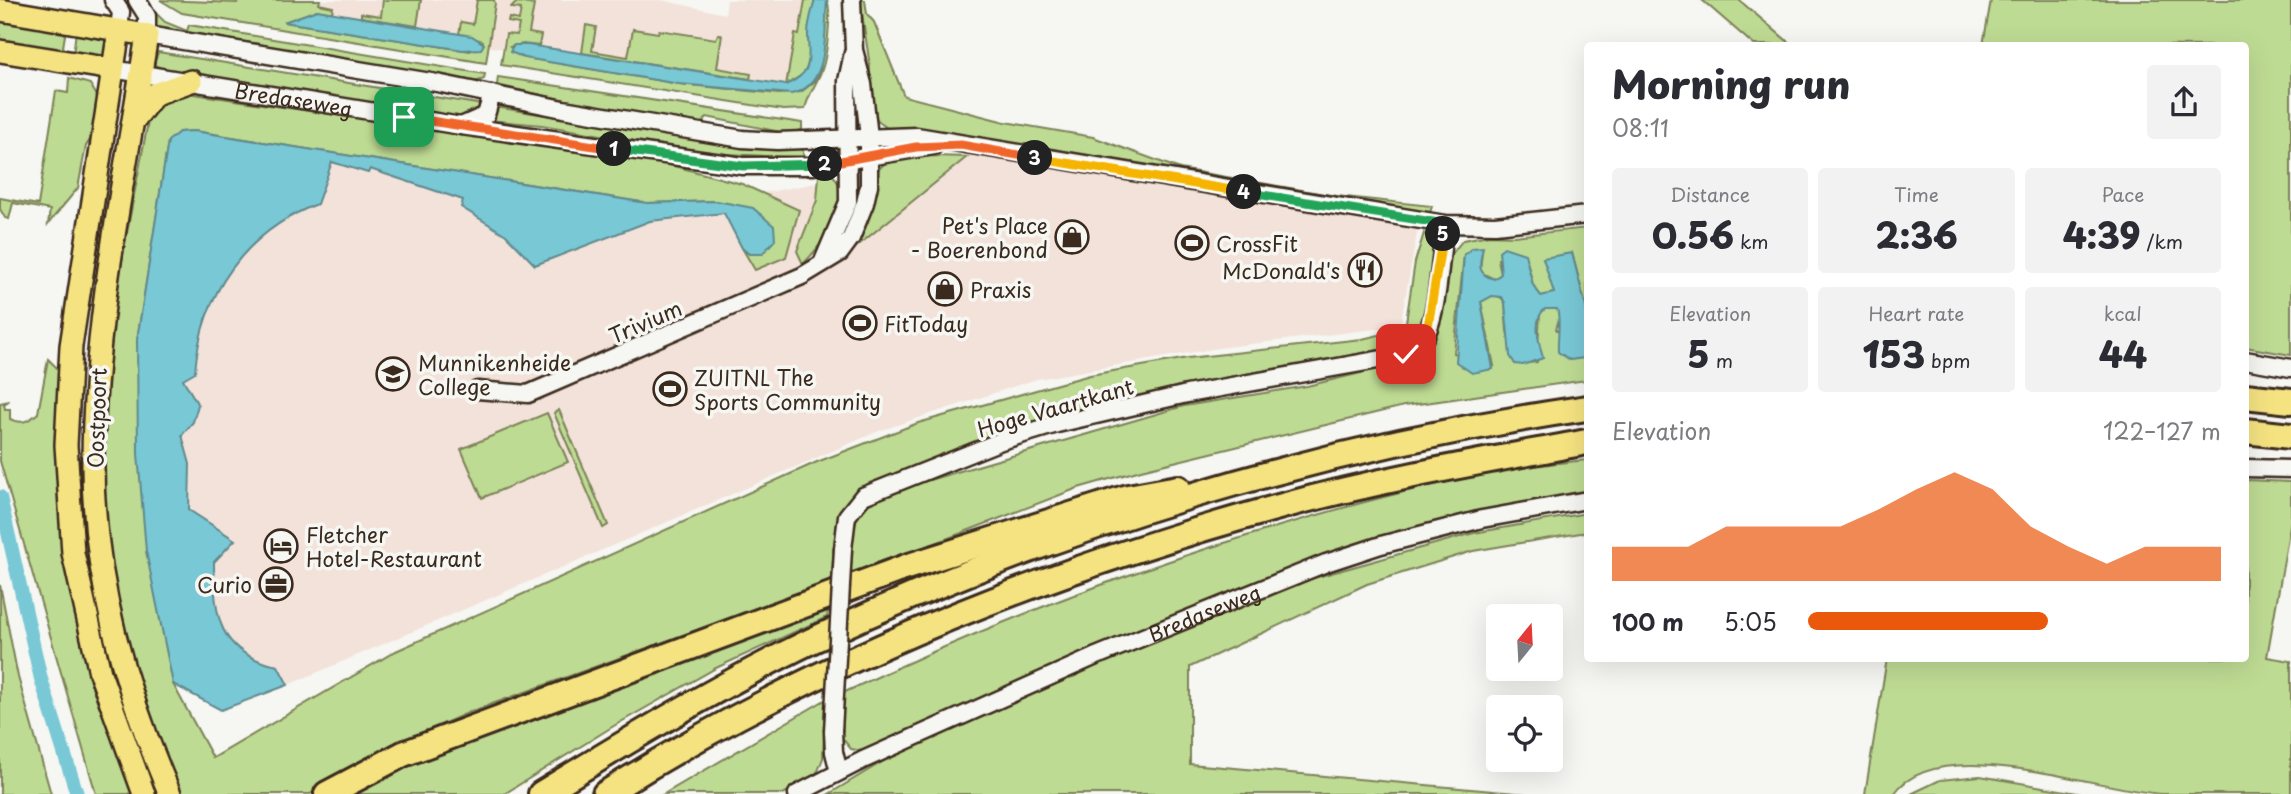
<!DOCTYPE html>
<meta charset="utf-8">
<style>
body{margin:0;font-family:"Playpen Sans",sans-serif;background:#f2f2f3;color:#2b2b33;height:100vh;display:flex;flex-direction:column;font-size:26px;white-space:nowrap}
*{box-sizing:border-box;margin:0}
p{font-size:23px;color:#7c7c81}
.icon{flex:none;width:38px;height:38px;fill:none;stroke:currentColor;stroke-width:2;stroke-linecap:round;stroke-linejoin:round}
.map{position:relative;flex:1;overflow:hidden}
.drawer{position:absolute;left:1584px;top:42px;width:665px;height:620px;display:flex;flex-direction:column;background:#fff;border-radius:7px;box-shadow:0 7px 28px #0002}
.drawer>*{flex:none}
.needle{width:46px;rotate:18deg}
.tools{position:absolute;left:1486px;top:604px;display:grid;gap:14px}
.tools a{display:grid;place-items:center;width:77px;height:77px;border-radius:7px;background:#fff;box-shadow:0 7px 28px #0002;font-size:35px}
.pin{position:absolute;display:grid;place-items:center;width:60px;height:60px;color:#fff;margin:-30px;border-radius:14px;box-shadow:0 4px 10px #0006}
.km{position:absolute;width:35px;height:35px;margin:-18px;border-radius:50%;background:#222;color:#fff;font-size:19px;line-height:35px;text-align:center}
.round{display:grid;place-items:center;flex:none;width:74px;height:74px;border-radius:7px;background:#f2f2f3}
.head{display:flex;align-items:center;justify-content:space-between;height:119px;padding:0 28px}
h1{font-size:38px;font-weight:800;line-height:52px}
.metrics{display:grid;grid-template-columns:repeat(3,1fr);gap:10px;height:119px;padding:7px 28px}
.metrics div{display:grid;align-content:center;border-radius:7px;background:#f2f2f3;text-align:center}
.metrics b{font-size:35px;font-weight:800}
.metrics small{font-size:19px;font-weight:400}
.metrics p{font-size:19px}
.chart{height:196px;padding:14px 28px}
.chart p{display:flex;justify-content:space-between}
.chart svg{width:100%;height:126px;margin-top:7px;fill:#ea580c;opacity:.7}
ul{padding:0 28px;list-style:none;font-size:23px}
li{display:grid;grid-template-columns:112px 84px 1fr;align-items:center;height:52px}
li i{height:18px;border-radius:9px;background:#ea580c}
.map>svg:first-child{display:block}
.built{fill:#f3e2da}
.green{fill:#bedb93;stroke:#7c8258;stroke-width:2}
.water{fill:#79c8d6;stroke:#60898c;stroke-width:2}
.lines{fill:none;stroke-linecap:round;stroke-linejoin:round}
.canal{stroke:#79c8d6;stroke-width:14}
.minor-casing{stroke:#3b2a1e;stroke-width:21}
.major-casing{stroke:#3b2a1e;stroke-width:26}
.highway-casing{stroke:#3b2a1e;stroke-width:30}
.minor{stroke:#f6f6f2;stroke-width:16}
.major{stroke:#f5e382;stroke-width:21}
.highway{stroke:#f5e382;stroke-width:24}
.minor-bridge-casing{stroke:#3b2a1e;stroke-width:21;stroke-linecap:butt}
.minor-bridge{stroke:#f6f6f2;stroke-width:16}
.split-1-casing{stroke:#fff;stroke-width:14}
.split-2-casing{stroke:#fff;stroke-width:14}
.split-3-casing{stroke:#fff;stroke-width:14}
.split-4-casing{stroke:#fff;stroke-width:14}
.split-5-casing{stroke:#fff;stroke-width:14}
.split-6-casing{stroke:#fff;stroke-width:14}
.split-1{stroke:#f0652b;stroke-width:9}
.split-2{stroke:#22a559;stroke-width:9}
.split-3{stroke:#f0652b;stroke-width:9}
.split-4{stroke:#f5b400;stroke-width:9}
.split-5{stroke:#22a559;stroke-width:9}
.split-6{stroke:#f5b400;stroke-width:9}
.labels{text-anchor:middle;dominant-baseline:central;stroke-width:7;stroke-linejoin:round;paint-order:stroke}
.street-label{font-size:21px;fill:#3b2a1e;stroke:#f6f6f2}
.poi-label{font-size:21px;fill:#3b2a1e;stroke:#f6f6f2;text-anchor:start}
</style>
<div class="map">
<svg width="2291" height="794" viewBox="0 0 2291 794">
<rect width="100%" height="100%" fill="#f6f6f2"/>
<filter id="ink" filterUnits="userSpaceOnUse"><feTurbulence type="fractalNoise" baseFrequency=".0143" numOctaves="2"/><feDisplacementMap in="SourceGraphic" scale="14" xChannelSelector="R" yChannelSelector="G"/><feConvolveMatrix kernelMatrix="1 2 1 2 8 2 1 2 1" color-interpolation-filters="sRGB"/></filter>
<g filter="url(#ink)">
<g class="built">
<path d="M172,0h489l64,14 2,-14h89l-22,88 -102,-8 -393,-65 -14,5z"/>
<path d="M203,141l470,69 292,-55 453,73 -18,98 -182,22 -181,31 -158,52 -591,254 -67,25 -60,-324z"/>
</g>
<g class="green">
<path d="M142,0l23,22 22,9 2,-6 296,49 -1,5 -9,3 -322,-56z"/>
<path d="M160,0l77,3 1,-3h82l-1,4 14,3 -1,6 -15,-3 -33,12 186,29 13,-6v-4l-24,-7 2,-12 12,2 4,-24h17l1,3 -9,60 -304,-50z"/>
<path d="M383,0h38l-4,26 -56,-9v-4l20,3z"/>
<path d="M805,0h10l-7,35 2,22 -5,16 -19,12 9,-51 4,1z"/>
<path d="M827,0c5,12 0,58 -6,72 -5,13 -13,23 -16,37l-22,1 -282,-45 5,-31 11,1 2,-11 -11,-2 1,-4 10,2 2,-11 -10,-1 6,-6 17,3 -5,28 12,2 -2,11 -16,-2 -13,3 11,10 158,27 100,10 22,-2 14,-11 5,-9z"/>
<path d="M860,0h5l2,14 7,8 30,74 101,26 88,15 87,32 156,27 96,10 -3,10 -539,-86 -11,-8 -9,-14v-42z"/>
<path d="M1702,0h37l53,45h-38z"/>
<path d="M1991,0h300v355l-46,-8v-301l-262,-1z"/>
<path d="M0,18l66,11 -4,24 -62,-10z"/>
<path d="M586,25l10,2 -4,24 36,6 5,-28 25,4 1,-3 57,9 2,-5 4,1 -5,33 34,6 -1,5 -168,-26z"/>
<path d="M76,31l34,7 -3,21 -34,-4z"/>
<path d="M158,52l565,92 79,2 2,12 -97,-5 -165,-28 -89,-8 -286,-47 -13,-5z"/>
<path d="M498,77l298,45 6,1v7l-17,3 -78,-16 -5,7 -147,-26 -58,-13z"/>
<path d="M69,78l21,6 10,17 -3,28 -11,17 -8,42 -30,36 2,-14 -37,-7 -4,16 -4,-1 -5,-9v-11l38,7 18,-114 12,2z"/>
<path d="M180,92l479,70 83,22 57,26 -13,47 -31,13 -13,-22 7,6h13l-45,-53 -70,2 -453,-72 -15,1 -11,10 -31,198 36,344 40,74 183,-107 421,-189 101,-39 172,-48 98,-17 174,-19 43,-10 10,-67 9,-29c4,6 9,12 10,19 1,26 -5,80 -28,93l-227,41 -183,53 -138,53c-26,21 -25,59 -26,89l-362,131 -83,36 -77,46h-130c-16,-40 -39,-81 -49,-123 -13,-55 -26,-115 -29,-172 -8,-123 24,-257 46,-377 7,-18 15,-23 32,-30z"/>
<path d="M932,156l35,1 -111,90 18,-45 2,-30 14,-14z"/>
<path d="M832,174c25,26 -9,70 -29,90l-6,-13 20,-51 2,-25z"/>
<path d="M1587,228v83l-15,-58 -18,40 -13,3 -8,-11 -6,-24 -29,-2 3,15 -7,5 -14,-7 2,-21 -18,3 -10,99 40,13 -13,-64c6,-10 20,-8 24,1l2,28 8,33 22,-2 3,-49 5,-4h12l3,7 -4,13 28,29 3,-4v26l-183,26 -263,64 -63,18 -228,88c2,-42 -4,-63 38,-84l296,-86 123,-20 108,-26 20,-21 16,-84 12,-15 26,-5 25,1z"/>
<path d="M48,359l11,11v79l8,123 23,99 45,123h-39l-96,-333v-58l9,-2 -5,3 1,5h5v10c12,6 19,2 28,-6z"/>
<path d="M559,410l49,115 -5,3 -49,-115z"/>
<path d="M547,413l21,49 -86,36 -21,-49z"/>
<path d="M1587,460v35l-117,21 -166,47 -219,88 -217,101 -17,-3 -9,-11 1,-45c142,-68 289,-123 440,-168 99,-29 201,-56 304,-65z"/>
<path d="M2245,480l46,2v38l-24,137 24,4v133c-43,0 -86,0 -129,0 -64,-4 -225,-63 -268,0h-29l22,-136h358z"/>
<path d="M1587,513v19l-114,19 -106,33 -177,83v97l337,30h-698l68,-41 195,-86 218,-88 164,-46z"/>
<path d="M0,585l18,92 33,117h-51z"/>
<path d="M829,605l-2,12 -111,51 -104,59 -108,67h-163l38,-22z"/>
<path d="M825,700l-2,58 -5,13 -9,10 -26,13h-119z"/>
<path d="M1980,776l103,18h-172l29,-14z"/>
</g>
<g class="water">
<path d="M815,0h12c-3,32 4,87 -36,94l-112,-10 -154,-26 -15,-6 4,-7h14l258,40c29,-14 22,-24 22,-51 0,-12 4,-23 7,-34z"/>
<path d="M317,10l155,26 12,8 -3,5 -18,1 -179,-28z"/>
<path d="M194,131l453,72 70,-2 36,7 21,18 1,14 -13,14h-13l-7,-6 -18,-35 -74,8 -115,44 -29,-30 -45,-28 2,-7 -93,-31 -2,4 -36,-11 -15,42c-71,28 -116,89 -122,168l-12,7 15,26 -5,17 -11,13 8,29 -1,46 46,30 -21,22c0,54 4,92 64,104l10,19 -67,25 -48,-26 -27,-133 -8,-97 -1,-114 31,-199 11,-9z"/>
<path d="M1483,247c-3,15 -8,27 11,32l7,-5 -2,-23 5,-4 21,7 8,31 8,11 13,-3 -11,-35 29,-5 15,58v43l-3,4 -14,2 -12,-8c-1,-12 3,-33 -1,-43h-12c-13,10 -6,35 -2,49l-20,7 -8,-1 -5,-8 -5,-53 -3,-6 -10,-1 -11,6 12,67 -21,4 -16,-11 8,-107 8,-7z"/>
</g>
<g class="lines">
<path class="canal" d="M0,497l41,182 36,115"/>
<defs>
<g id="minor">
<path d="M113,0l8,12 -2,18"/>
<path d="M137,0l10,16v19l290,48 126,26 179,30 35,2 140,-5 528,88 50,1 92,-10"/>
<path id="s1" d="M112,69l349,57 282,40h71l120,-20"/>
<path d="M461,126l25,-11 6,-21"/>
<path d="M823,261l25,-59 -1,-121 6,-28"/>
<path d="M2245,360l46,8"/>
<path d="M477,390l51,4 274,-118 38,-23 11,-15 14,-35 4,-18v-48l-6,-53 -9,-34 -2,-50"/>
<path d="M2245,468l46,1"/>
<path d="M843,549l4,-33 16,-20 138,-55 56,-17 130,-30 207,-37c10,-3 21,-6 28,-15 17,-24 18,-88 23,-118"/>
<path d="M833,731l1,21 5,20"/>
<path id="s2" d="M797,794l66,-34 231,-103 232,-94 55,-18 101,-26 105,-19"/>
</g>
<g id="major">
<path d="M0,10l147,25c-22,142 -53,282 -54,425 -1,114 32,231 77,334"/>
<path d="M119,30l-48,316 -5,99 7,108 27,120 44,121"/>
<path d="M0,51l112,18"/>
<path d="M135,119l20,-25 36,-13"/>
</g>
<g id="highway">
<path d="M2245,396l46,5"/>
<path d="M2245,431l46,5"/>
<path d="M327,794l76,-40 503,-187 222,-70 50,-9"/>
<path d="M541,794c88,-54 177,-108 270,-153 245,-115 509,-194 776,-233"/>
<path d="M605,794c208,-132 445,-225 681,-289 99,-27 200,-44 301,-63"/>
</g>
</defs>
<use href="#minor" class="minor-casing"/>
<use href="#major" class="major-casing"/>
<use href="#highway" class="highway-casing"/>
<use href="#minor" class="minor"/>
<use href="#major" class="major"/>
<use href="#highway" class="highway"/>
<defs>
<path id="minor-bridge" d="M833,731l10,-182"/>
</defs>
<use href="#minor-bridge" class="minor-bridge-casing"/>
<use href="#minor-bridge" class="minor-bridge"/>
</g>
</g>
<g class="lines" filter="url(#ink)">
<defs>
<path id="split-1" d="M404,117l210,32"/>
<path id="split-2" d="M614,149l129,17 82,-2"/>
<path id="split-3" d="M825,164l91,-17 45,-2 74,13"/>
<path id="split-4" d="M1035,158l209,34"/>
<path id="split-5" d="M1244,192l201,32 -2,10"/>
<path id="split-6" d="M1406,354l16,-12 5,-9 16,-99"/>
</defs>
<use href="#split-1" class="split-1-casing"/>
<use href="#split-2" class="split-2-casing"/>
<use href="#split-3" class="split-3-casing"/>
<use href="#split-4" class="split-4-casing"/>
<use href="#split-5" class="split-5-casing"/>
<use href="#split-6" class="split-6-casing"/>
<use href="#split-1" class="split-1"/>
<use href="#split-2" class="split-2"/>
<use href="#split-3" class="split-3"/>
<use href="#split-4" class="split-4"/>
<use href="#split-5" class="split-5"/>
<use href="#split-6" class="split-6"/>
</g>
<defs>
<symbol id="shop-ring" viewBox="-11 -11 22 22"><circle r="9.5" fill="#f6f6f2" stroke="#3b2a1e" stroke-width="1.5"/><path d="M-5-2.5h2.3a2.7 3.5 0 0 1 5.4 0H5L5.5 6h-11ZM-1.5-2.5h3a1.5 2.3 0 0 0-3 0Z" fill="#3b2a1e"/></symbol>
<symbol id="stadium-ring" viewBox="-11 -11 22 22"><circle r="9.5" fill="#f6f6f2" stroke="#3b2a1e" stroke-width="1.5"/><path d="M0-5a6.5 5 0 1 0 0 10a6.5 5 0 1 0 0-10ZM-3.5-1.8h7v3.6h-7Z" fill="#3b2a1e"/></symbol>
<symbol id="restaurant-ring" viewBox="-11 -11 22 22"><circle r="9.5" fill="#f6f6f2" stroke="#3b2a1e" stroke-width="1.5"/><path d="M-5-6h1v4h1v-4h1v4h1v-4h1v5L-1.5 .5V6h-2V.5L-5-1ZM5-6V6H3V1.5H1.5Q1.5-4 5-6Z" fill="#3b2a1e"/></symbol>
<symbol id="school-ring" viewBox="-11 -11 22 22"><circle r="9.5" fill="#f6f6f2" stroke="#3b2a1e" stroke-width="1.5"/><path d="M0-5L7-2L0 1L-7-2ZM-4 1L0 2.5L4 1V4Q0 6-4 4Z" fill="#3b2a1e"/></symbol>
<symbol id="hotel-ring" viewBox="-11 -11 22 22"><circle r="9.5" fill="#f6f6f2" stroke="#3b2a1e" stroke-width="1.5"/><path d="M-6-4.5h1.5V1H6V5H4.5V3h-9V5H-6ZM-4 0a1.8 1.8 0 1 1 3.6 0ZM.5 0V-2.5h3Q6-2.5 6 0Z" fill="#3b2a1e"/></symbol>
<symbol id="office-ring" viewBox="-11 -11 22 22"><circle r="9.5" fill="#f6f6f2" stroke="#3b2a1e" stroke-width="1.5"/><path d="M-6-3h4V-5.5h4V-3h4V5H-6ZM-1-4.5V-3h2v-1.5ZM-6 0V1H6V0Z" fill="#3b2a1e"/></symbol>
</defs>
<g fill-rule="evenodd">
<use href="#shop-ring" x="1053" y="218" width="38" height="38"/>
<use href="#stadium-ring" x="1173" y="224" width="38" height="38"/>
<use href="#restaurant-ring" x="1346" y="251" width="38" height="38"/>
<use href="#shop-ring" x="926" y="270" width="38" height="38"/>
<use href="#stadium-ring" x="841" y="304" width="38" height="38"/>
<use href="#school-ring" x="374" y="355" width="38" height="38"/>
<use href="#stadium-ring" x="651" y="370" width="38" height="38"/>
<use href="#hotel-ring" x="262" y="527" width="38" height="38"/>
<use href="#office-ring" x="257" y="565" width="38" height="38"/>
</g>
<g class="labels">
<g class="street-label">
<text stroke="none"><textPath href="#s1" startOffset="184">Bredaseweg</textPath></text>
<text transform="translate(645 321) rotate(-23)">Trivium</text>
<text transform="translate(1055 407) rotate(-16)">Hoge Vaartkant</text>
<text transform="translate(96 418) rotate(-88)">Oostpoort</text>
<text stroke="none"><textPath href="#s2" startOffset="446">Bredaseweg</textPath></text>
</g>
<g class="poi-label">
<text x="1048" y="225" text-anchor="end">Pet's Place<tspan x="1048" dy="24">- Boerenbond</tspan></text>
<text x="1216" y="243">CrossFit</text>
<text x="1340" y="270" text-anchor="end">McDonald's</text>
<text x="970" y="289">Praxis</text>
<text x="884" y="323">FitToday</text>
<text x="418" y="362">Munnikenheide<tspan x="418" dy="24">College</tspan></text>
<text x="694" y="377">ZUITNL The<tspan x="694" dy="24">Sports Community</tspan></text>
<text x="306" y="534">Fletcher<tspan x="306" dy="24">Hotel-Restaurant</tspan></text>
<text x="252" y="584" text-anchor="end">Curio</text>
</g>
</g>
</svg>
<div class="tools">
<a><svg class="needle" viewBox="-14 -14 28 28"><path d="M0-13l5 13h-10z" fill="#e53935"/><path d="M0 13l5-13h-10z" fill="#7c7c81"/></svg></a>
<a><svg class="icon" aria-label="locate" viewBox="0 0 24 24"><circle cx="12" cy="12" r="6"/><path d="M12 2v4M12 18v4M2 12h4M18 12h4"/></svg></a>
</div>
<div class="pin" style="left:404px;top:117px;background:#1e9e55"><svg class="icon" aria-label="arrive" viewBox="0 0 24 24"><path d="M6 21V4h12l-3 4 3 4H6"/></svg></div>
<div class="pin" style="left:1406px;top:354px;background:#d93025"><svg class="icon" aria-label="check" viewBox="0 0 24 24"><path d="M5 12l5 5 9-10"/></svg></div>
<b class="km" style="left:614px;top:149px">1</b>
<b class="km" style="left:825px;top:164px">2</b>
<b class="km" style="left:1035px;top:158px">3</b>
<b class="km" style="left:1244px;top:192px">4</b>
<b class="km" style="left:1443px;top:234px">5</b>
<section class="drawer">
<div class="head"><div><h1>Morning run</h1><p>08:11</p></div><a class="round"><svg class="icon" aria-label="share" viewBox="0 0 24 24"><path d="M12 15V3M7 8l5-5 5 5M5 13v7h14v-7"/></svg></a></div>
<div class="metrics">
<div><p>Distance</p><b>0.56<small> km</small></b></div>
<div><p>Time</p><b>2:36</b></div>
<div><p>Pace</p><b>4:39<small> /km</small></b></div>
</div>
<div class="metrics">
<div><p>Elevation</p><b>5<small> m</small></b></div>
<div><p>Heart rate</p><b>153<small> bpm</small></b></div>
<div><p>kcal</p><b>44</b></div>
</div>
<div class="chart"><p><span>Elevation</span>122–127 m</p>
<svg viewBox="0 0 160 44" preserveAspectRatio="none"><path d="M0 44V32L10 32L20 32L30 25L40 25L50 25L60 25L70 19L80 12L90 6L100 12L110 25L120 32L130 38L140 32L150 32L160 32V44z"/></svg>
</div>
<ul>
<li><b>100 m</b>5:05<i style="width:58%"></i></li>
</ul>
</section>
</div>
